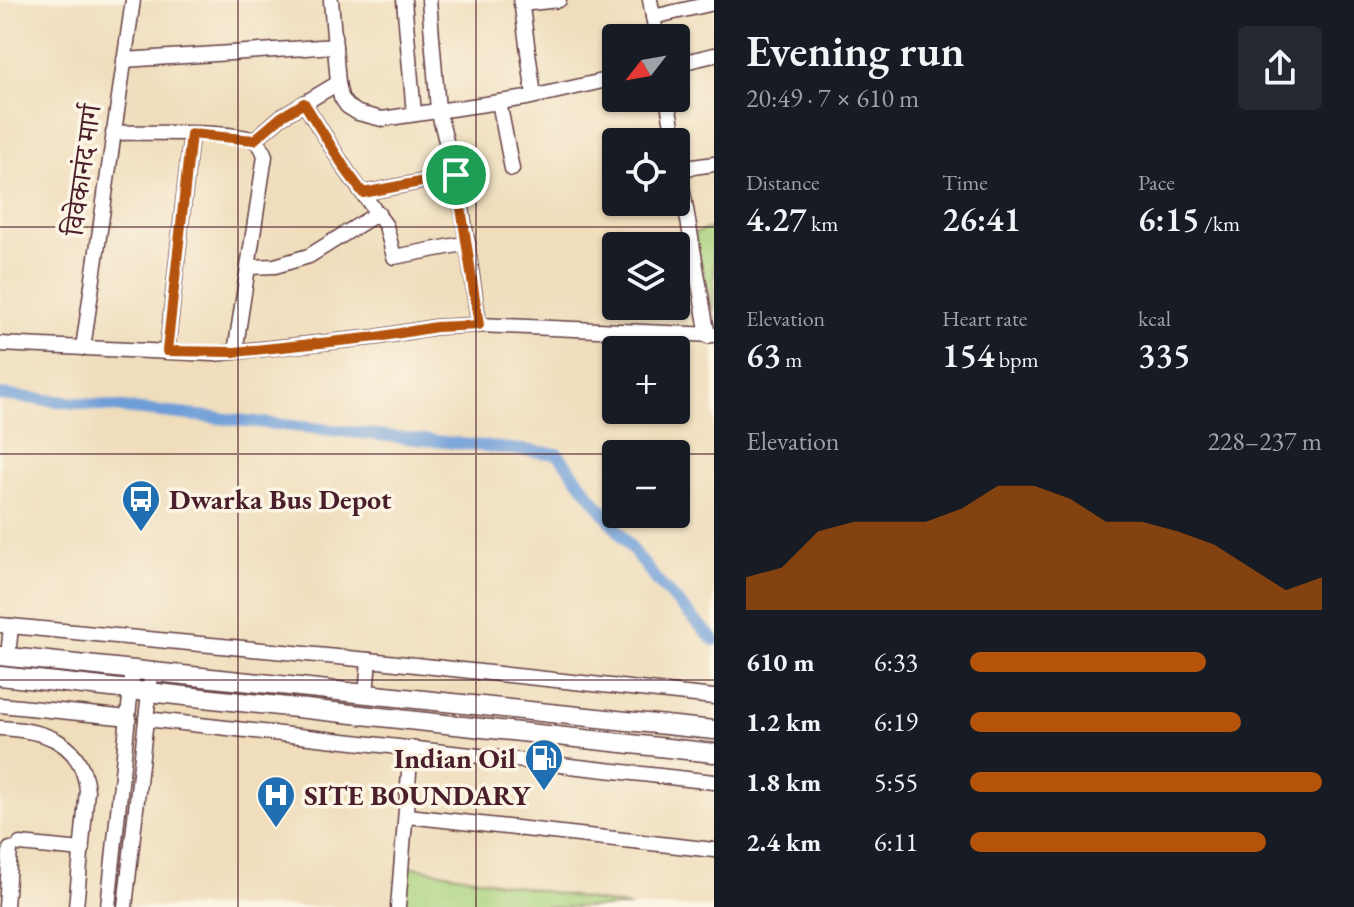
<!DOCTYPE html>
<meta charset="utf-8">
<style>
body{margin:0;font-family:"EB Garamond","Noto Serif Devanagari",serif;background:#242831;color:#f1f3f6;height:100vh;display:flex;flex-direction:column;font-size:30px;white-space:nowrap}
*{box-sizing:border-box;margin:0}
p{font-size:26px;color:#9ea1a6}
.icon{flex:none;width:44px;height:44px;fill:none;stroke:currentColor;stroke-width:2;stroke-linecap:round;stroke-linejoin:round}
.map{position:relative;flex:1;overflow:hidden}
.drawer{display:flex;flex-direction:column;background:#171b24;width:640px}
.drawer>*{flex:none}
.needle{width:52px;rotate:239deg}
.fabs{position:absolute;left:602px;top:24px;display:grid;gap:16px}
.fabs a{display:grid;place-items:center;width:88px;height:88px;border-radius:8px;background:#171b24;box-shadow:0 2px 6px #0004;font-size:40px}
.pin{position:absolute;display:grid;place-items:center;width:68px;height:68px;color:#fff;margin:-34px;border:4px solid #fff;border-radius:50%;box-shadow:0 2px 8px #0007}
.round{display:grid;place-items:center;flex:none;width:84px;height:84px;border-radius:8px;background:#242831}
.headline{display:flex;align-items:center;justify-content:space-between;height:136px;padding:0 32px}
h1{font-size:44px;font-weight:600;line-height:60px}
.metrics{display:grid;grid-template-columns:repeat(3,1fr);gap:12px;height:136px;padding:8px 32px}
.metrics div{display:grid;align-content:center}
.metrics b{font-size:34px;font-weight:600}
.metrics small{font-size:22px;font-weight:400}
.metrics p{font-size:22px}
.chart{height:224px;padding:16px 32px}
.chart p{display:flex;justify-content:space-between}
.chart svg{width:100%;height:144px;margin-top:8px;fill:#b45309;opacity:.7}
ul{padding:0 32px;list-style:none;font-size:26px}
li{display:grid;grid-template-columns:128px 96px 1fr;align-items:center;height:60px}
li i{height:20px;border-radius:10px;background:#b45309}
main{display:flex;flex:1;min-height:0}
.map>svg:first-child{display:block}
.green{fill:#a9d27d;stroke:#7a7854;stroke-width:2}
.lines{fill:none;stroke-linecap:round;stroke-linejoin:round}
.canal{stroke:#6e9ed8;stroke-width:12}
.minor-casing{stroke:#633c41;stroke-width:17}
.major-casing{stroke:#633c41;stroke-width:21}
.minor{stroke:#fff;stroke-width:14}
.major{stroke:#fff;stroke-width:18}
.route-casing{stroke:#fff;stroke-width:16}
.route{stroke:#b45309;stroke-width:10}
.grid{fill:none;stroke:#4a1f2b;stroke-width:2;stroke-opacity:0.55}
.labels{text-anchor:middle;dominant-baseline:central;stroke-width:7;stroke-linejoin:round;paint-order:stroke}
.street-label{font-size:28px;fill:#4a1f2b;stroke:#fcf5e5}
.poi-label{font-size:28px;font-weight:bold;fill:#4a1f2b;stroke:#fcf5e5;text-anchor:start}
</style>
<main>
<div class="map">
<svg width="714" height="907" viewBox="0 0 714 907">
<rect width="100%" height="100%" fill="#fcf5e5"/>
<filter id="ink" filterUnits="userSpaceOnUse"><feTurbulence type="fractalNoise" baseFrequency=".0125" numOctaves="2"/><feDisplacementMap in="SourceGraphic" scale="16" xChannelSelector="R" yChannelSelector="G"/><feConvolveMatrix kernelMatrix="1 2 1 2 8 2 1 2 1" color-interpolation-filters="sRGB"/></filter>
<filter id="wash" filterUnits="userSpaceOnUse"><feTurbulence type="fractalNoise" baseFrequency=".006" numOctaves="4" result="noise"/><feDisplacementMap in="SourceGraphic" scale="32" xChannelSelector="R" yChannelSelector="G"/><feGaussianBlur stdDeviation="1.8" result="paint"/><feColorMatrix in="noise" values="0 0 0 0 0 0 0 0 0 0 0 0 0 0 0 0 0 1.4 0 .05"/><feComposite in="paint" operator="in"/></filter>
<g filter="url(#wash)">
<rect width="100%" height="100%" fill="#efddbb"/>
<g class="green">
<path d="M714,227v90l-20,-84z"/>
<path d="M403,865l227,42h-231z"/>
</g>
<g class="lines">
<path class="canal" d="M0,395l558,59 100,128 56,58"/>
</g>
</g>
<g filter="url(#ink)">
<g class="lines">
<defs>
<g id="minor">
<path d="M331,0l7,83 3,14 6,9 11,7 24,6 145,-21 89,-20"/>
<path d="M404,0l10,114"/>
<path d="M429,0l9,110 22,85 19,130"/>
<path d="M521,0l13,96"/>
<path d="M650,0l7,38"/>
<path d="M521,4l38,-4"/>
<path d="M653,17l61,-14"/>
<path d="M124,60l211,-14"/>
<path d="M676,64l38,-9"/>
<path d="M667,98l8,44"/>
<path d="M499,102l13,67"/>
<path d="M304,103l42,67 40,56 8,31 74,-14"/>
<path d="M113,133c25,0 125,-3 142,8 6,3 8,9 10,15l-30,196"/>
<path d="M254,140l27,-23 57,-34"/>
<path d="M676,151l32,185"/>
<path d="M679,169l35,-5"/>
<path d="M363,193l93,-18"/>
<path d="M249,267l26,-1 34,-10 69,-43"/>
<path d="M0,344l213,10 164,-17 59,-10 43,-2 235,10"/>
<path d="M83,348l50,-348"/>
<path d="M167,351l24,-217"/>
<path d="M0,625l369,35 345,37"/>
<path d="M8,657l3,-31"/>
<path d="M366,694l3,-34"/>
<path d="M0,705l129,13"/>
<path d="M146,719l568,63"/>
<path d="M0,728c42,2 82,12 87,62l-11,117"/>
<path d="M408,816l306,34"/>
<path d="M20,844l62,6"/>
<path d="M6,907l4,-58"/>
<path d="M108,907l25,-238"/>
<path d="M125,907l25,-223"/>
<path d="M398,907l13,-159"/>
</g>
<g id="major">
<path d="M0,656l714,74"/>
<path d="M0,676l714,77"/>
</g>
</defs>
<use href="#minor" class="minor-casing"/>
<use href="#major" class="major-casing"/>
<use href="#minor" class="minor"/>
<use href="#major" class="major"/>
</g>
</g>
<g class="lines" filter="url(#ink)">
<defs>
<path id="route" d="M304,103l42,67 17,23 93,-18 23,150 -43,2 -59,10 -142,15 -68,-1 24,-217 63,6 27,-23z"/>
</defs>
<use href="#route" class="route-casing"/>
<use href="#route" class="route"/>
</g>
<path class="grid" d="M238,0v907M476,0v907M0,227h714M0,454h714M0,680h714"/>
<defs>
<symbol id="bus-pin" viewBox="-11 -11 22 30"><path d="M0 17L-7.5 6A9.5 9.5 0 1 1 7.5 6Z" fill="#1f6fb2" stroke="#fcf5e5"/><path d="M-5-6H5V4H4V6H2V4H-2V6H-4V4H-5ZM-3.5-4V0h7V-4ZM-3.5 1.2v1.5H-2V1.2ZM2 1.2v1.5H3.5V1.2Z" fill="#fff"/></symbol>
<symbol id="fuel-pin" viewBox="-11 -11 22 30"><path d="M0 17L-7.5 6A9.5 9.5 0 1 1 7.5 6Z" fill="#1f6fb2" stroke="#fcf5e5"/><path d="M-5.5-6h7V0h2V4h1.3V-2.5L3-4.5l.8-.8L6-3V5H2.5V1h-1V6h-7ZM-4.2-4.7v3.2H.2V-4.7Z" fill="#fff"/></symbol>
<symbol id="hospital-pin" viewBox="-11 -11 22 30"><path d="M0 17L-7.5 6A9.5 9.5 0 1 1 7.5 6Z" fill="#1f6fb2" stroke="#fcf5e5"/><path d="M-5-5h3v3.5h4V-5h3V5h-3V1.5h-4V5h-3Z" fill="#fff"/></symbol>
</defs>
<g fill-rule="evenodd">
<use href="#bus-pin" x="119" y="477" width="44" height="60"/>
<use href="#fuel-pin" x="522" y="736" width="44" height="60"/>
<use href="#hospital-pin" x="254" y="773" width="44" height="60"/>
</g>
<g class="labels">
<g class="street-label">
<text transform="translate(82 170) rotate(-82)">विवेकानंद मार्ग</text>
</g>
<g class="poi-label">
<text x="169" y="499">Dwarka Bus Depot</text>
<text x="516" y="758" text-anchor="end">Indian Oil</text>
<text x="304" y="795">SITE BOUNDARY</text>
</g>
</g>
</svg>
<div class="fabs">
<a><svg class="needle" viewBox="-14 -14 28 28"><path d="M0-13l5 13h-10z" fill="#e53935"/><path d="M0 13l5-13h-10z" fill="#9ea1a6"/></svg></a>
<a><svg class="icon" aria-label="locate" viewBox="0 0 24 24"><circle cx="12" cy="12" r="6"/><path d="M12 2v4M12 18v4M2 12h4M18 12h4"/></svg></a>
<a><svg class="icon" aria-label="layers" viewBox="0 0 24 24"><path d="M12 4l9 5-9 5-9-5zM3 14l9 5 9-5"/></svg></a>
<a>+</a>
<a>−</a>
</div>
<div class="pin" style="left:456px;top:175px;background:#1e9e55"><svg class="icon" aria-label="arrive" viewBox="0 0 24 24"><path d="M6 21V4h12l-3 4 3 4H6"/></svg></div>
</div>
<section class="drawer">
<div class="headline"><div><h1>Evening run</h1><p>20:49 · 7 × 610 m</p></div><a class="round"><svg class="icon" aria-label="share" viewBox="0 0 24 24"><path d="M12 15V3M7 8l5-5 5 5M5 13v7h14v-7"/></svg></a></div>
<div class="metrics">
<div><p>Distance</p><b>4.27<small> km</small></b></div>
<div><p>Time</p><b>26:41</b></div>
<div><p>Pace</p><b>6:15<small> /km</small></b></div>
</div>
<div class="metrics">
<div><p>Elevation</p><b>63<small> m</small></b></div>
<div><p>Heart rate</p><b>154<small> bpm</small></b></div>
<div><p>kcal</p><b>335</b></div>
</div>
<div class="chart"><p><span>Elevation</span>228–237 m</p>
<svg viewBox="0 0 160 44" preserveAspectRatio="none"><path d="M0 44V34L10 31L20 20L30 17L40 17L50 17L60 13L70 6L80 6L90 10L100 17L110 17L120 20L130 24L140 31L150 38L160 34V44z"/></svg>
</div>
<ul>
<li><b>610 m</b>6:33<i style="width:67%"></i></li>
<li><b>1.2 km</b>6:19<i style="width:77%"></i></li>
<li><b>1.8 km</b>5:55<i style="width:100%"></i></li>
<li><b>2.4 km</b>6:11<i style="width:84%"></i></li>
</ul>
</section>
</main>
